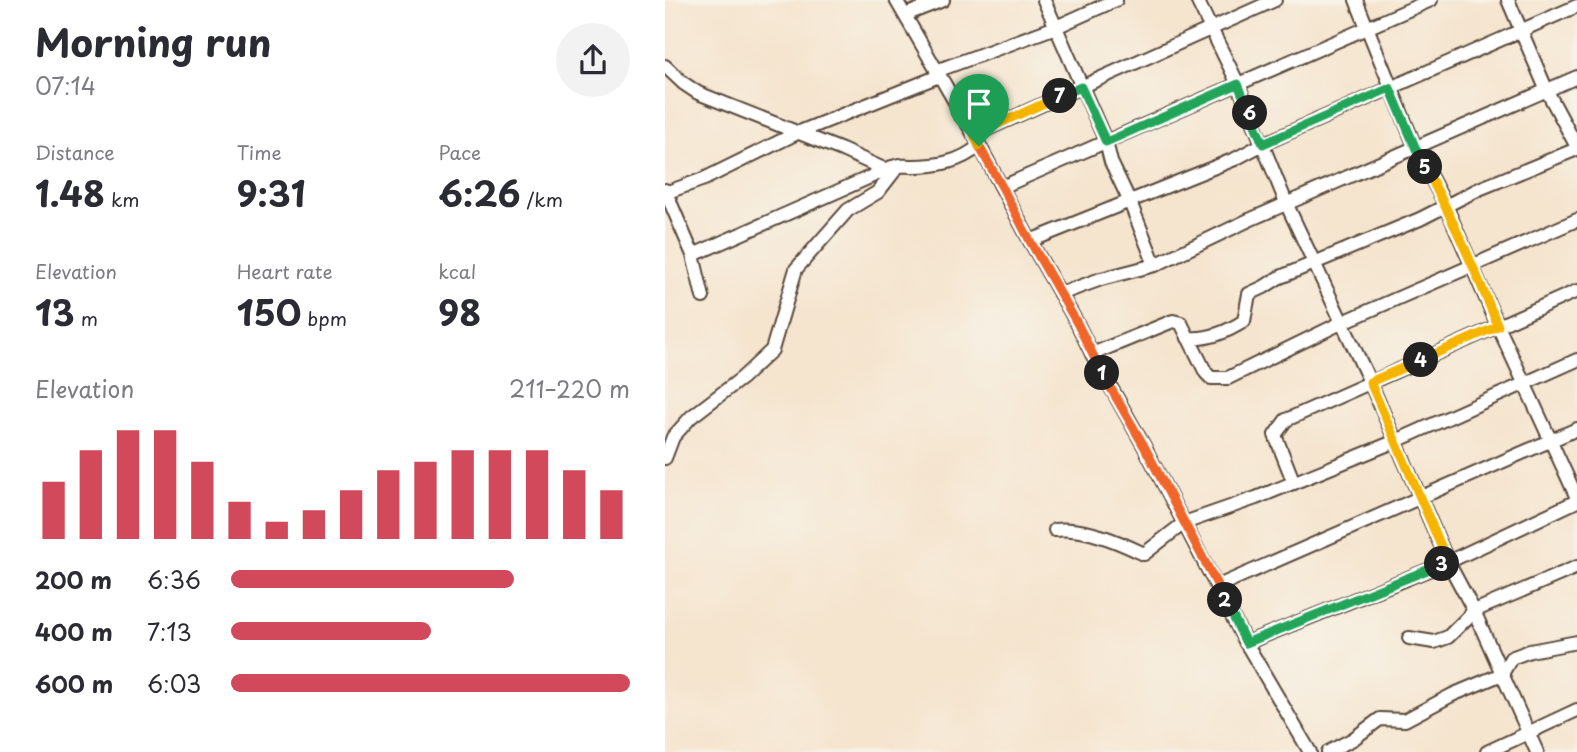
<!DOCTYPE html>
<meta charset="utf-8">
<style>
body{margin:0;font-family:"Playpen Sans",sans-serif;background:#f2f2f3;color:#2b2b33;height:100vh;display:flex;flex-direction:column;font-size:26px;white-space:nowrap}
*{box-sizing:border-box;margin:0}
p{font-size:23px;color:#7c7c81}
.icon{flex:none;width:38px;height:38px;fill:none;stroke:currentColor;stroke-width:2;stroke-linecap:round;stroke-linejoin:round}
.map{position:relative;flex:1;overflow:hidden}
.side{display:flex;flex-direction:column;background:#fff;width:665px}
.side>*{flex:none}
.pin{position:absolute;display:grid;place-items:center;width:60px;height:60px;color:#fff;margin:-72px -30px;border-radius:50% 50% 50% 0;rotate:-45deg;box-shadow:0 0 7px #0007}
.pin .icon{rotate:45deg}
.km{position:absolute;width:35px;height:35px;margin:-18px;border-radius:50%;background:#222;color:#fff;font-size:19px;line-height:35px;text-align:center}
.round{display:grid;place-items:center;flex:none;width:74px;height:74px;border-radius:37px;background:#f2f2f3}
.summary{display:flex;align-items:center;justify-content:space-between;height:119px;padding:0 35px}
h1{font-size:38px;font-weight:700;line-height:52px}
.figures{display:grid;grid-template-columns:repeat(3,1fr);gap:10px;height:119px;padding:7px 35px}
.figures div{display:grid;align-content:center}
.figures b{font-size:35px;font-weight:700}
.figures small{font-size:19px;font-weight:400}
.figures p{font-size:19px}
.chart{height:196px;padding:14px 35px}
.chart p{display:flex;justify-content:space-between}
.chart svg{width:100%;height:126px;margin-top:7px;stroke:#d1495b;stroke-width:6}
ul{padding:0 35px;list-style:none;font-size:23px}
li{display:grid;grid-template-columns:112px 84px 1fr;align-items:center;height:52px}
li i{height:18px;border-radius:9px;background:#d1495b}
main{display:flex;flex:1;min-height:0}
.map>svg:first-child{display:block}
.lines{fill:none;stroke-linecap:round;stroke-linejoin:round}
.minor-casing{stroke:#574638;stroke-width:16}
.minor{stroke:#fff;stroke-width:12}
.split-1-casing{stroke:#fff;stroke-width:14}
.split-2-casing{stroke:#fff;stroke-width:14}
.split-3-casing{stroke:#fff;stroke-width:14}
.split-4-casing{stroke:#fff;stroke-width:14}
.split-5-casing{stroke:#fff;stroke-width:14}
.split-6-casing{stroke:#fff;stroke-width:14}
.split-7-casing{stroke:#fff;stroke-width:14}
.split-8-casing{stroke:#fff;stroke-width:14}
.split-1{stroke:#f0652b;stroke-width:9}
.split-2{stroke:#f0652b;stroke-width:9}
.split-3{stroke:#22a559;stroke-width:9}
.split-4{stroke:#f5b400;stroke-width:9}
.split-5{stroke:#f5b400;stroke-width:9}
.split-6{stroke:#22a559;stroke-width:9}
.split-7{stroke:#22a559;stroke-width:9}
.split-8{stroke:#f5b400;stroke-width:9}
</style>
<main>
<section class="side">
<div class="summary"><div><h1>Morning run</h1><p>07:14</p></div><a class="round"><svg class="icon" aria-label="share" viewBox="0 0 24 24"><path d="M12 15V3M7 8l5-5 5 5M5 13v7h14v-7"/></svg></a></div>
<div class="figures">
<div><p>Distance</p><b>1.48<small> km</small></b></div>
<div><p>Time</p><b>9:31</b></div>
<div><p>Pace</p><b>6:26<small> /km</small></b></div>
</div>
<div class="figures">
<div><p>Elevation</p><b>13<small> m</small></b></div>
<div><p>Heart rate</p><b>150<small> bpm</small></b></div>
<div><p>kcal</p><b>98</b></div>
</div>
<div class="chart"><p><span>Elevation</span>211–220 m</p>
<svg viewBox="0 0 160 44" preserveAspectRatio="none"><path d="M5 44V24M15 44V13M25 44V6M35 44V6M45 44V17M55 44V31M65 44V38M75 44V34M85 44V27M95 44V20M105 44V17M115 44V13M125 44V13M135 44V13M145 44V20M155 44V27"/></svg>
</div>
<ul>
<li><b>200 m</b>6:36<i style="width:71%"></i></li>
<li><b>400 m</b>7:13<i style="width:50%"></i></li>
<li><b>600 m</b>6:03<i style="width:100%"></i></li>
</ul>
</section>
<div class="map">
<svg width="912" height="752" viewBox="0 0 912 752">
<rect width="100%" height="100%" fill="#f7f3e8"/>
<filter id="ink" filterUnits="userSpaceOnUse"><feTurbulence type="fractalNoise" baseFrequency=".0143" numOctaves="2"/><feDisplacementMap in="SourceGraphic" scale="14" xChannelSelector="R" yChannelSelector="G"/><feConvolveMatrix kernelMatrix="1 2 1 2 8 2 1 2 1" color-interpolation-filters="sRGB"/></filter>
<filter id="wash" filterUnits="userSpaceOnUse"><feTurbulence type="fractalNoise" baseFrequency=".00686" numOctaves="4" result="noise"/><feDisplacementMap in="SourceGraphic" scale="28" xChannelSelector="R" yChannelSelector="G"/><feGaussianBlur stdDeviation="1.57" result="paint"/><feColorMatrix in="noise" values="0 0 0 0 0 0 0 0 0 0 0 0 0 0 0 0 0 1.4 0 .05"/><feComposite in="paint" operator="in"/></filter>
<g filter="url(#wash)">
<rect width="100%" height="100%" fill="#f5e4ce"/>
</g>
<g filter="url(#ink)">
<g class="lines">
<defs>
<g id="minor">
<path d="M231,0l78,135 56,106 47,82 15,31 52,92 102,197 64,109"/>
<path d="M379,0l62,142 5,20 19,40 25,63"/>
<path d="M532,0l41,84 49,121 83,177 78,180 26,49 63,141"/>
<path d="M691,0l60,149 30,57 52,120 79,172"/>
<path d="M843,0l39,91 30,56"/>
<path d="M240,15l38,-15"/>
<path d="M0,66l18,17 15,10 144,57 44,20c9,-6 16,-4 27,-4 25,0 47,-4 66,-20"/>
<path d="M271,71l120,-44 60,-27"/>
<path d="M309,135l301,-135"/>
<path d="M337,187l429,-187"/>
<path d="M0,190l28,65 10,42"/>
<path d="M0,193l39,-14 93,-46 142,-57"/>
<path d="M365,241l205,-82 28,-15 314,-138"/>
<path d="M28,255l193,-85"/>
<path d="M395,294l41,-15 54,-14 94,-45 328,-143"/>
<path d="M523,338c21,2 39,-6 56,-17l5,-27 15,-7 14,-9 142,-59 59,-30 98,-40"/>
<path d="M427,354l81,-33 8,2 25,50 5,5h17l113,-55 236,-103"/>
<path d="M0,458l8,-21 18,-20 51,-39 30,-28 24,-81 52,-59 30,-18 21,-27"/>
<path d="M629,483l-19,-48 11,-15 291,-129"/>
<path d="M390,530c30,-3 62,11 89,24l40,-31 72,-25 140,-57 181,-81"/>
<path d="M553,586l359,-157"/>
<path d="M744,638l25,4 14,-5 26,-26 103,-44"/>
<path d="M581,643l202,-81 129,-61"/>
<path d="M663,752l25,-13 27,-20 25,1 47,-25 50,-21 9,-16 19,-7 47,-9"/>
<path d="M822,752l90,-42"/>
</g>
</defs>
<use href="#minor" class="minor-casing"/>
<use href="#minor" class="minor"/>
</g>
</g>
<g class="lines" filter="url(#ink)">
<defs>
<path id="split-1" d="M314,146l23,41 28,54 47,82 25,50"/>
<path id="split-2" d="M437,373l42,73 81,154"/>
<path id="split-3" d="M560,600l21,43 196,-79"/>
<path id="split-4" d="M756,360l-51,22 78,180 -6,2"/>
<path id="split-5" d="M756,360l77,-34c-22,-54 -45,-107 -73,-159"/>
<path id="split-6" d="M585,113l13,31 127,-56 26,61 9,18"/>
<path id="split-7" d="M395,96l21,-9 25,55 132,-58 12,29"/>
<path id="split-8" d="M314,146l-5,-11 86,-39"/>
</defs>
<use href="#split-1" class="split-1-casing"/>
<use href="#split-2" class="split-2-casing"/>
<use href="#split-3" class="split-3-casing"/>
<use href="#split-4" class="split-4-casing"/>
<use href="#split-5" class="split-5-casing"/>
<use href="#split-6" class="split-6-casing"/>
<use href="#split-7" class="split-7-casing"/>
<use href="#split-8" class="split-8-casing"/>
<use href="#split-1" class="split-1"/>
<use href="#split-2" class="split-2"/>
<use href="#split-3" class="split-3"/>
<use href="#split-4" class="split-4"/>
<use href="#split-5" class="split-5"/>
<use href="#split-6" class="split-6"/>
<use href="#split-7" class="split-7"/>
<use href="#split-8" class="split-8"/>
</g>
</svg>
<div class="pin" style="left:314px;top:146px;background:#1e9e55"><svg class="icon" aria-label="arrive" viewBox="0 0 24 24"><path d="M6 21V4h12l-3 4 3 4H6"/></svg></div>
<b class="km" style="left:437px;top:373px">1</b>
<b class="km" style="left:560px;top:600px">2</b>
<b class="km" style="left:777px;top:564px">3</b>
<b class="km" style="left:756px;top:360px">4</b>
<b class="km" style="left:760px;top:167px">5</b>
<b class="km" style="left:585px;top:113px">6</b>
<b class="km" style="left:395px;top:96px">7</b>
</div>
</main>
